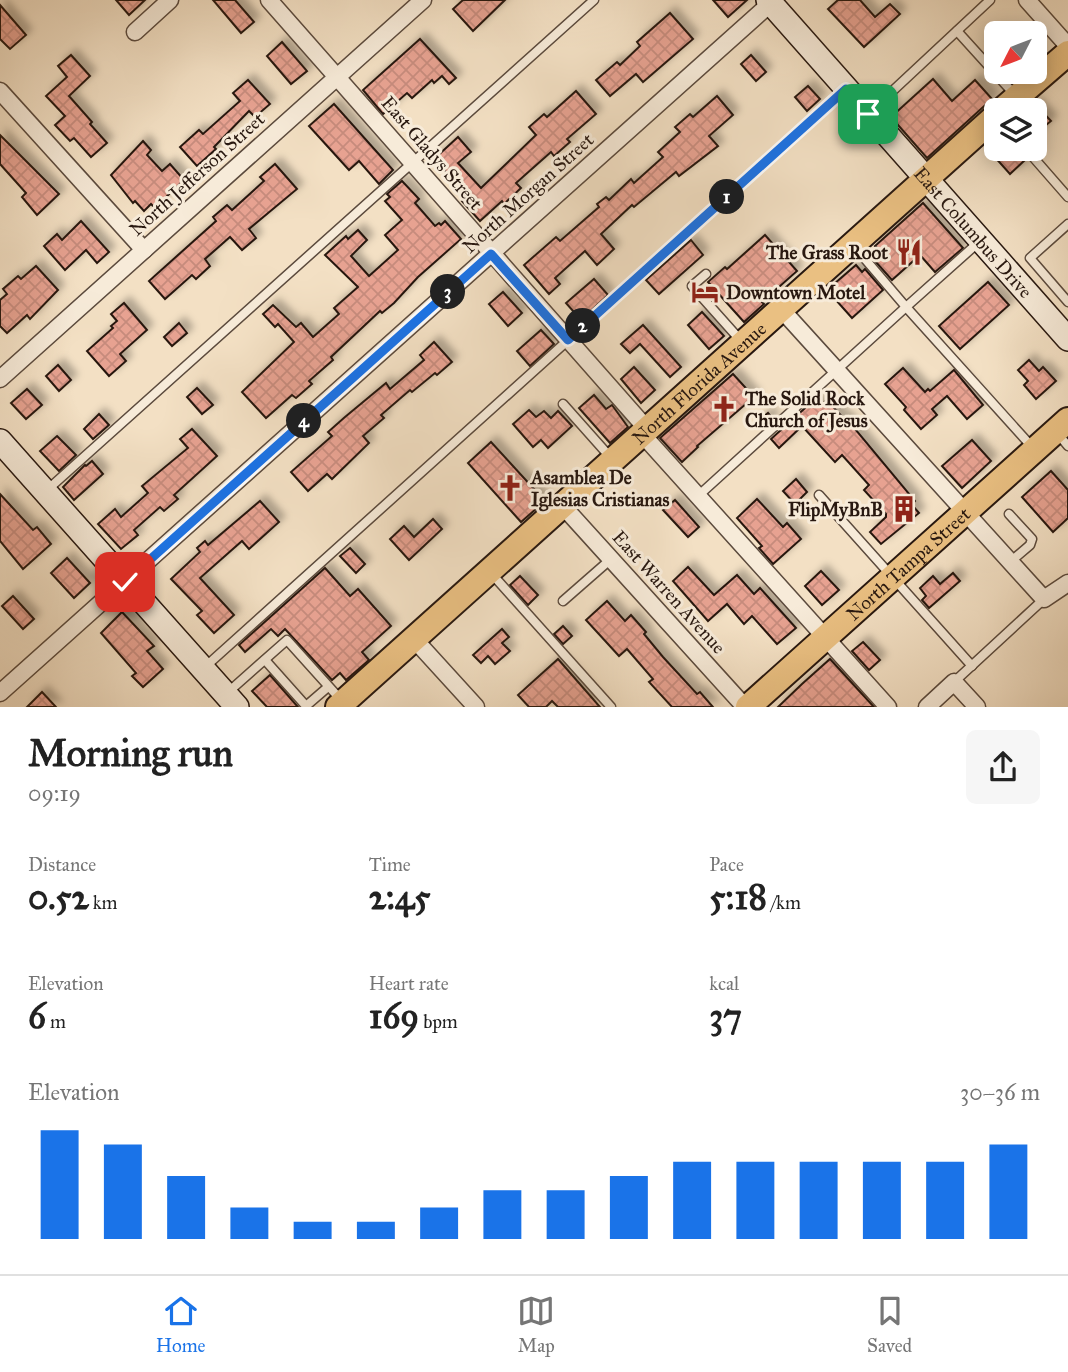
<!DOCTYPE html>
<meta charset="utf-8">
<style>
body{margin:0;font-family:"IM FELL Great Primer",serif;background:#f6f6f6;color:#222;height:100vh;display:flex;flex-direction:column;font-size:26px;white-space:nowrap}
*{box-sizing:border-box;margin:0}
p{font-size:23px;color:#767676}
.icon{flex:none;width:38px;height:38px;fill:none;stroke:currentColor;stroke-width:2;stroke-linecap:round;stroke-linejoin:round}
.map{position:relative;height:707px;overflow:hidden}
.details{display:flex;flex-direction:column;background:#fff;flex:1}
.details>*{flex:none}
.needle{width:46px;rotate:228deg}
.buttons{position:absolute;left:984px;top:21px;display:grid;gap:14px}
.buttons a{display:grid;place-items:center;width:63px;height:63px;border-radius:10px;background:#fff;box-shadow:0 4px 18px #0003;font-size:35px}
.pin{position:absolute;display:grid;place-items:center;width:60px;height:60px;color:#fff;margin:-30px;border-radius:14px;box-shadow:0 4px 10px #0006}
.km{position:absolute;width:35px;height:35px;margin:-18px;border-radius:50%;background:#222;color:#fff;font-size:19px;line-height:35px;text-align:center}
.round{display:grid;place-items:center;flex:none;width:74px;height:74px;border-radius:10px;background:#f6f6f6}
.summary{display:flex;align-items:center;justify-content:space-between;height:119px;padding:0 28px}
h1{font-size:38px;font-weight:800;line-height:52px}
.figures{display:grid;grid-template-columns:repeat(3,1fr);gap:10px;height:119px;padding:7px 28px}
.figures div{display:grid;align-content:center}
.figures b{font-size:35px;font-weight:800}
.figures small{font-size:19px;font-weight:400}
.figures p{font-size:19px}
.chart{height:196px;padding:14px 28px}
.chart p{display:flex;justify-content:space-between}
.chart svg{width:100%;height:126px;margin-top:7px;stroke:#1a73e8;stroke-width:6}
.tab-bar{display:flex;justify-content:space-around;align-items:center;height:98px;border-top:2px solid #e0e0e0;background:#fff;font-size:19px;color:#767676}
.tab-bar a{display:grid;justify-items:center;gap:4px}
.tab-bar .selected{color:#1a73e8}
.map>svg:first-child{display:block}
.building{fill:url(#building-cross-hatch);stroke:#281810;stroke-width:2;filter:url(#shadow)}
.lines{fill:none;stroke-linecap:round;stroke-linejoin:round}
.lane-casing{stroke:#5b4a3d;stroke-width:11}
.street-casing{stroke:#5b4a3d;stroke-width:19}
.secondary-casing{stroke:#281810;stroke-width:26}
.primary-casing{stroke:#281810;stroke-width:28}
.lane{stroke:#f7ebd9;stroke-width:8}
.street{stroke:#f7ebd9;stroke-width:16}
.secondary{stroke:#f7ebd9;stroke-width:23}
.primary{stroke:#eac082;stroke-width:24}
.route-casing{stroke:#fff;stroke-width:14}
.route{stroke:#1a73e8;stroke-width:9}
.labels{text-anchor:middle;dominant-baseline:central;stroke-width:6;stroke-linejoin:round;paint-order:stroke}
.street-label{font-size:19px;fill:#281810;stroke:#f7ebd9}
.poi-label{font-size:19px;font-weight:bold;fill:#281810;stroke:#f7ebd9;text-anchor:start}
</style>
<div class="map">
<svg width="1068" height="707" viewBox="0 0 1068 707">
<defs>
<pattern id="building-cross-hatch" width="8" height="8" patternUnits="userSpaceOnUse" patternTransform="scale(1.75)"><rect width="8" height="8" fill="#e7a291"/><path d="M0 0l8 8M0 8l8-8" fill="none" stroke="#c68b7c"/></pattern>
<filter id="shadow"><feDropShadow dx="6" dy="-6" stdDeviation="3.5" flood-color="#0004"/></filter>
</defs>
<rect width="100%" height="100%" fill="#f3e0c4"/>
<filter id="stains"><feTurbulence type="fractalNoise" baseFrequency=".00286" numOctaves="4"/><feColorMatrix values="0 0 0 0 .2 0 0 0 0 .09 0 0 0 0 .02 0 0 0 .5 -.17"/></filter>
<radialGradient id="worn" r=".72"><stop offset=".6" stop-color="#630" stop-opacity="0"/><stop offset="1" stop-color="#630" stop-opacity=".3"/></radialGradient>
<g class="building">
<path d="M116,0h29l-16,15z"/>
<path d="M213,0h22l19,22 -13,11z"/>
<path d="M463,0h42l-32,31 -20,-22z"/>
<path d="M713,0h34l-19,17z"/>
<path d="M838,0h22l15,17 15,-13 10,10 -36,33 -36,-38z"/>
<path d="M0,5l26,30 -16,14 -10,-10z"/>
<path d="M670,13l23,26 -50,43 -7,-8 -26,22 -14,-16 21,-18 3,3 20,-19 -3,-4z"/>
<path d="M420,39l36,39 -7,6 -7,-8 -8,7 -2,-3 -20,18 -5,-5 -24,21 -20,-24z"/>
<path d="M282,42l25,29 -16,13 -24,-28z"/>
<path d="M71,55l19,21 -21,20 23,26 -2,2 17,19 -16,14 -17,-19 -4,3 -15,-16 10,-9 -19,-20 21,-19 -9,-11z"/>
<path d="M751,55l15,17 -10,9 -15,-17z"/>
<path d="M933,79l19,22 23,-21 17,19 -65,59 -36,-41z"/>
<path d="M248,80l22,24 -15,13 -6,-6 -35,36 2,2 -19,17 -17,-19 19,-17 4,4 37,-33 -7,-8z"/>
<path d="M808,86l12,13 -13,12 -12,-14z"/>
<path d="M576,91l20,23 -29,25 3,3 -16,14 -3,-4 -35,31 5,5 -17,16 -2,-3 -22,20 -18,-20 6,-5 -34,-37 24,-22 13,15 -13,11 23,25 55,-53 -7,-8 15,-13 3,3z"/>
<path d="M717,96l16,19 -24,21 9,10 -39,30 -3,-4 -42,35 -2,-2 -31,29 13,15 -17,16 -12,-14 -30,27 5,6 -11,10 -25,-29 32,-28 4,4 39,-34 -2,-3 9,-7 3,3 22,-21 3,4 29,-26 -5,-5 22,-20 -5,-5 15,-13 3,3z"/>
<path d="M1034,103l17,18 -17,14z"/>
<path d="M334,104l59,66 -14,14 -20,-23 -10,9 -40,-44z"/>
<path d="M0,135l59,59 -22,21 -15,-18 4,-4 -26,-29z"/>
<path d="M996,136v13h24l6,10 -16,15 -25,-28z"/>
<path d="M143,141l8,9 -4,5 15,16 8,-7 14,16 -22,21 -9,5 -2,-2 -7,7 -9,-10 -2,2 -22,-28z"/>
<path d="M275,164l22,25 -48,40 7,9 -14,12 -12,-13 -25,22 5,7 -14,13 -4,-4 -27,24 -16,-18 67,-60 -3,-4 14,-12 5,5 32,-29 -4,-4z"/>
<path d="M402,181l17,18 -4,4 20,23 4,-3 2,2 4,-4 16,18 -43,38 -24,26 -12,10 -2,-2 -49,46 2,3 -24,21 3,3 -16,14 -4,-3 -26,23 -24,-26 52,-50 -16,-18 -3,3 -12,-13 10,-9 23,22 5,-4 12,14 26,-23 -5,-6 24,-21 -33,-32 21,-19 2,3 10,-9 9,10 -16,16 18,20 29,-26 -13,-15 17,-15 -17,-19 5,-4 -3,-3z"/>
<path d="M923,203l40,45 -28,24 -15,-17 -28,25 -17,-19 8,-7 -8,-8z"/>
<path d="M81,221l28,31 -12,11 -11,-13 -21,20 -21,-24 13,-12 5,6z"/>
<path d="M765,235l32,36 -35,31 2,2 -20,18 -36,-40 17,-15 2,2z"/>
<path d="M691,240l12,15 -44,39 -13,-14z"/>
<path d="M856,265l6,7 3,-3 18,21 -31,28 -25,-28z"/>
<path d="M36,266l22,24 -28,29 -3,-4 -20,18 -7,-7v-26l7,-6 -4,-5 15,-13 3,3z"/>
<path d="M594,279l14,16 -27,25 -15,-17z"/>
<path d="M988,282l21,23 -49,44 -21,-23z"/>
<path d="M503,292l19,21 -14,13 -19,-22z"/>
<path d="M124,303l23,27 -27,24 6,7 -17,15 -22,-25 26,-23 -2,-2 6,-5 -6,-7z"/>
<path d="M702,312l22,24 -15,13 -21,-24z"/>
<path d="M179,323l8,10 -15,13 -8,-9z"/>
<path d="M643,325l38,42 -11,10 -30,-33 -10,9 -9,-9z"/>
<path d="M541,330l13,14 -24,22 -13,-15z"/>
<path d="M434,342l18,20 -15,13 -2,-2 -23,19 -2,-2 -29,25 3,3 -21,18 6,7 -37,36 -5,-5 -19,17 -17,-19 41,-36 -4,-4 17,-15 41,-34 4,6 34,-29 -4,-5z"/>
<path d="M1029,360l10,11 4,-4 13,14 -20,18 -12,-14 4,-4 -10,-11z"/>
<path d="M58,365l13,15 -12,11 -13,-15z"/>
<path d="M634,367l21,23 -14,13 -20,-24z"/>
<path d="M903,368l22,24 3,-3 2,2 24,-21 29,35 -16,14 -20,-23 -15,13 5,6 -16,14 -17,-19 2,-3 -21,-23z"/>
<path d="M733,374l21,23 -57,49 1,1 -16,15 -22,-24z"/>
<path d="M197,388l16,17 -11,9 -15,-17z"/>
<path d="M27,389l15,16 -16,14 -15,-16z"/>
<path d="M594,395l12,14 6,-4 16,22 -18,16 -31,-35z"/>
<path d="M815,399l5,7 7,-6 18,20 1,-2 69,83 -3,4 7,8 -38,31 -11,-12 16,-15v-3l-22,-24 5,-5 -27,-30 -7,7 -33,-36 -23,22 -8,-9z"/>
<path d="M529,410l7,7 8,-6 7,7 7,-7 14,15 -24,22 -7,-8 -8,7 -20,-23z"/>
<path d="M768,413l5,6 -11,10 -6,-6z"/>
<path d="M99,414l10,11 -16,14 -9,-10z"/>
<path d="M192,429l25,27 -43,39 4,4 -14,12 -4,-4 -26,23 4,5 -17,14 -23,-25 17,-15 6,8 27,-24 -6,-7 46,-38 -8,-9z"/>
<path d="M57,436l19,19 -17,16 -19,-20z"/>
<path d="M972,440l19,21 -29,27 -20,-22z"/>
<path d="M491,442l54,59 -24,21 -53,-59z"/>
<path d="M92,461l11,13 -29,26 -11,-13 22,-22 1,1z"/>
<path d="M1051,471l17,19v28l-15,14 -31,-35z"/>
<path d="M796,479l11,13 -12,12 -12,-13z"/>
<path d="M0,494l33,36 4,-3 14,17 -28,25 -23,-28z"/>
<path d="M757,499l26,28 4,-4 14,16 -28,25 -14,-16 3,-2 -25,-28z"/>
<path d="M675,500l24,27 -11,10 -25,-27z"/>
<path d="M260,501l19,21 -30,27 -7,-8 -42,37 34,37 -20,18 -17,-18 5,-4 -31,-32 29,-27 -3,-4 8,-7 3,4z"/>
<path d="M433,519l9,10 -33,31 -19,-21 14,-13 10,11z"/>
<path d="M350,548l15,16 -9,9 -16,-17z"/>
<path d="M67,558l23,25 -16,15 -23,-25z"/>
<path d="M688,567l26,28 23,-20 17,19 6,-6 36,40 -19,16 -25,-28 -8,8 -17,-20 -19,17 -35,-40z"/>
<path d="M325,568l25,28 8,-7 33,37 -29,26 7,8 -23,20 -6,-7 -8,7 -47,-51 -7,7 -7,-7 -26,23 -6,-7z"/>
<path d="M821,571l18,19 -17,15 -17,-19z"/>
<path d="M953,573l7,8 -31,27 -7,-8 4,-4 -6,-8 13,-12 7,8z"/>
<path d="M520,576l18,19 -10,10 -18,-20z"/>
<path d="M13,596l21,23 -11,10 -21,-23z"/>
<path d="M607,601l18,20 6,-6 15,17 -2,2 19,23 34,37 3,-2 13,15h-41l-23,-25 4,-3 -26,-30 -8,7 -33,-36z"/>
<path d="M122,612l32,34 -7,5 16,18 -20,18 -11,-11 4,-3 -35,-40z"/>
<path d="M563,626l9,10 -9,8 -9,-10z"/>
<path d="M502,629l7,8 -7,6 8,8 -15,13 -7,-8 -7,7 -8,-8z"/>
<path d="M863,642l17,18 -11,10 -17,-19z"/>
<path d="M558,659l42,48h-42l-6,-6 -6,6h-17l-11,-12z"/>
<path d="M830,659l44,48h-96l24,-23z"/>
<path d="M270,675l28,32h-31l-15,-16z"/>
<path d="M42,692l14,15h-29z"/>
</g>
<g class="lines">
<defs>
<g id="lane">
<path d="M957,31l58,64"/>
<path d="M870,112l120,-112"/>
<path d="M1026,149l42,48"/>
<path d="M1068,224l-38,34 38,44"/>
<path d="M865,259l41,48 74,-66"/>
<path d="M706,274l-14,12 50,56"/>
<path d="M563,404l48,54"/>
<path d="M1058,434l10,12"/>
<path d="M46,491l548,-491"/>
<path d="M819,495l153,171"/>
<path d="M698,496l208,-189 127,141"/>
<path d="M1009,514l23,25 -2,6 -20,17"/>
<path d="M491,573l120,134"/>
<path d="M563,601l48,-42"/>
<path d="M265,660l41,46 22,-19"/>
<path d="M205,667l641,-577"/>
<path d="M954,682l90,-83"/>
<path d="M226,694l61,-54 54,60"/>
</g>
<g id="street">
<path d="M269,0l378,429"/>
<path d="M1027,0l41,46"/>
<path d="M135,32l35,-32"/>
<path d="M0,91l144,159"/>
<path d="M782,310l262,289 24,-16"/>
<path d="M0,379l423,-379"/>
<path d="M642,434l246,273"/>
<path d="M562,505l183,202"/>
<path d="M415,640l61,67"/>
<path d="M0,693l771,-690"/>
<path d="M927,707l27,-25 23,25"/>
</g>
<g id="secondary">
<path id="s1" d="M768,0l300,339"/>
<path d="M0,441l237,266"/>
</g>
<g id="primary">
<path d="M1002,110l66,-57"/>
<path id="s2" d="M338,707l658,-591"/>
<path id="s3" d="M748,707l320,-287"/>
</g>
</defs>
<use href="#lane" class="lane-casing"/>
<use href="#street" class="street-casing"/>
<use href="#secondary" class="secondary-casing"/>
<use href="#primary" class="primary-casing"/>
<use href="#lane" class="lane"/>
<use href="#street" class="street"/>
<use href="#secondary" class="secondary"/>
<use href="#primary" class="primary"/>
</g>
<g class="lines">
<defs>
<path id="route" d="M125,582l366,-328 77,86 278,-251 22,25"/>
</defs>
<use href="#route" class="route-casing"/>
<use href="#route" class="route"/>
</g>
<defs>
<symbol id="restaurant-bare" viewBox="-9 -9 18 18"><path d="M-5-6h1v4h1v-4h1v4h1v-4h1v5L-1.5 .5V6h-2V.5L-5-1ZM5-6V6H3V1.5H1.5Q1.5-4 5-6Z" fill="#8f2418" stroke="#f7ebd9" stroke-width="2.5" paint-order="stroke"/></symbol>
<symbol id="hotel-bare" viewBox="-9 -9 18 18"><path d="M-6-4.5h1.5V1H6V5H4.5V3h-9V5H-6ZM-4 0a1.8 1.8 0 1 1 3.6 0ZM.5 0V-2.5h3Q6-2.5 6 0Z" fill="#8f2418" stroke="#f7ebd9" stroke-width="2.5" paint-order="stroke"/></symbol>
<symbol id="church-bare" viewBox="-9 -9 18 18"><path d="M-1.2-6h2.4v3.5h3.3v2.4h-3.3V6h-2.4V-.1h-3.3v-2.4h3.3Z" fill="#8f2418" stroke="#f7ebd9" stroke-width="2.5" paint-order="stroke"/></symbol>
<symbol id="building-bare" viewBox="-9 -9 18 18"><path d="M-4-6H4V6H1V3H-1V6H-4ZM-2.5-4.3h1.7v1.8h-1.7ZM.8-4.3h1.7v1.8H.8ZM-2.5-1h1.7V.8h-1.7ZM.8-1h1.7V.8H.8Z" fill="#8f2418" stroke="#f7ebd9" stroke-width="2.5" paint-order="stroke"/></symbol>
</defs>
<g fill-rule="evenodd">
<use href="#restaurant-bare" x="890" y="233" width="38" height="38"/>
<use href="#hotel-bare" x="686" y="273" width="38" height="38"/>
<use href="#church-bare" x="705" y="390" width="38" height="38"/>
<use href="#church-bare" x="491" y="469" width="38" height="38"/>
<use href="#building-bare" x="885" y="490" width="38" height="38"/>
</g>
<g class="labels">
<g class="street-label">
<text transform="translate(432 153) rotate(49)">East Gladys Street</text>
<text transform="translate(197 174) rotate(-42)">North Jefferson Street</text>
<text transform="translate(528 193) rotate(-42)">North Morgan Street</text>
<text stroke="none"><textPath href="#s1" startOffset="310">East Columbus Drive</textPath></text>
<text stroke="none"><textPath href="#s2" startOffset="485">North Florida Avenue</textPath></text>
<text stroke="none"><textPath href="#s3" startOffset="215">North Tampa Street</textPath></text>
<text transform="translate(669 592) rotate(48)">East Warren Avenue</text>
</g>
<g class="poi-label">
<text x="888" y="252" text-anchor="end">The Grass Root</text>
<text x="726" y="292">Downtown Motel</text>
<text x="745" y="398">The Solid Rock<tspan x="745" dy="22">Church of Jesus</tspan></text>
<text x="531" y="477">Asamblea De<tspan x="531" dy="22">Iglesias Cristianas</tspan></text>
<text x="883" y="509" text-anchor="end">FlipMyBnB</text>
</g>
</g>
<rect width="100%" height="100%" filter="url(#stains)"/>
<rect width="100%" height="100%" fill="url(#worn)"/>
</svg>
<div class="buttons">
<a><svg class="needle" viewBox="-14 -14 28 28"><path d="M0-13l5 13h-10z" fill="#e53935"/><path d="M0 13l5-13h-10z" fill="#767676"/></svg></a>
<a><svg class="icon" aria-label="layers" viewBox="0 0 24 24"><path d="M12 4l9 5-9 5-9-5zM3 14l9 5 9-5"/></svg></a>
</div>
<div class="pin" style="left:868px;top:114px;background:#1e9e55"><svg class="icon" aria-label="arrive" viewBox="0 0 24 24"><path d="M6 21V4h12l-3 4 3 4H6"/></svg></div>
<div class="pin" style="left:125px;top:582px;background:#d93025"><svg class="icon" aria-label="check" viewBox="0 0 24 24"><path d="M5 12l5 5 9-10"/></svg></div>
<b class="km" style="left:727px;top:197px">1</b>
<b class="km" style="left:583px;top:326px">2</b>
<b class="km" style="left:448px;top:292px">3</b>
<b class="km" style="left:304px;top:421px">4</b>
</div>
<section class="details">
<div class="summary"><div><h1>Morning run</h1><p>09:19</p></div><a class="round"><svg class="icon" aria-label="share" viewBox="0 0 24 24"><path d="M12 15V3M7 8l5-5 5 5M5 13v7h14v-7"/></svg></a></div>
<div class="figures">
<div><p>Distance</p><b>0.52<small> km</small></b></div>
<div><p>Time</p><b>2:45</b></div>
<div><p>Pace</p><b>5:18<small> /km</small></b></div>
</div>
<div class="figures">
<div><p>Elevation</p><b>6<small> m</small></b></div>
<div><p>Heart rate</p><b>169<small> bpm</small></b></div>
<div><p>kcal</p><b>37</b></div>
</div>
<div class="chart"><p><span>Elevation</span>30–36 m</p>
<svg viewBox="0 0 160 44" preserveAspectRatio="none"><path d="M5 44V6M15 44V11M25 44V22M35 44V33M45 44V38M55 44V38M65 44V33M75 44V27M85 44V27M95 44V22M105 44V17M115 44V17M125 44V17M135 44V17M145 44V17M155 44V11"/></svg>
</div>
</section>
<nav class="tab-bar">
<a class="selected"><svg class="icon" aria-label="home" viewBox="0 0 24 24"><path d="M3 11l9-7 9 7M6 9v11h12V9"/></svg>Home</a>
<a><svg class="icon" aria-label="map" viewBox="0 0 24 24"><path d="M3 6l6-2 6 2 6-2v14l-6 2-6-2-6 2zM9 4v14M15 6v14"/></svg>Map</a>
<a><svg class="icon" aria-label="saved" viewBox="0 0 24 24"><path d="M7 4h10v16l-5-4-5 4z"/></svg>Saved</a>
</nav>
